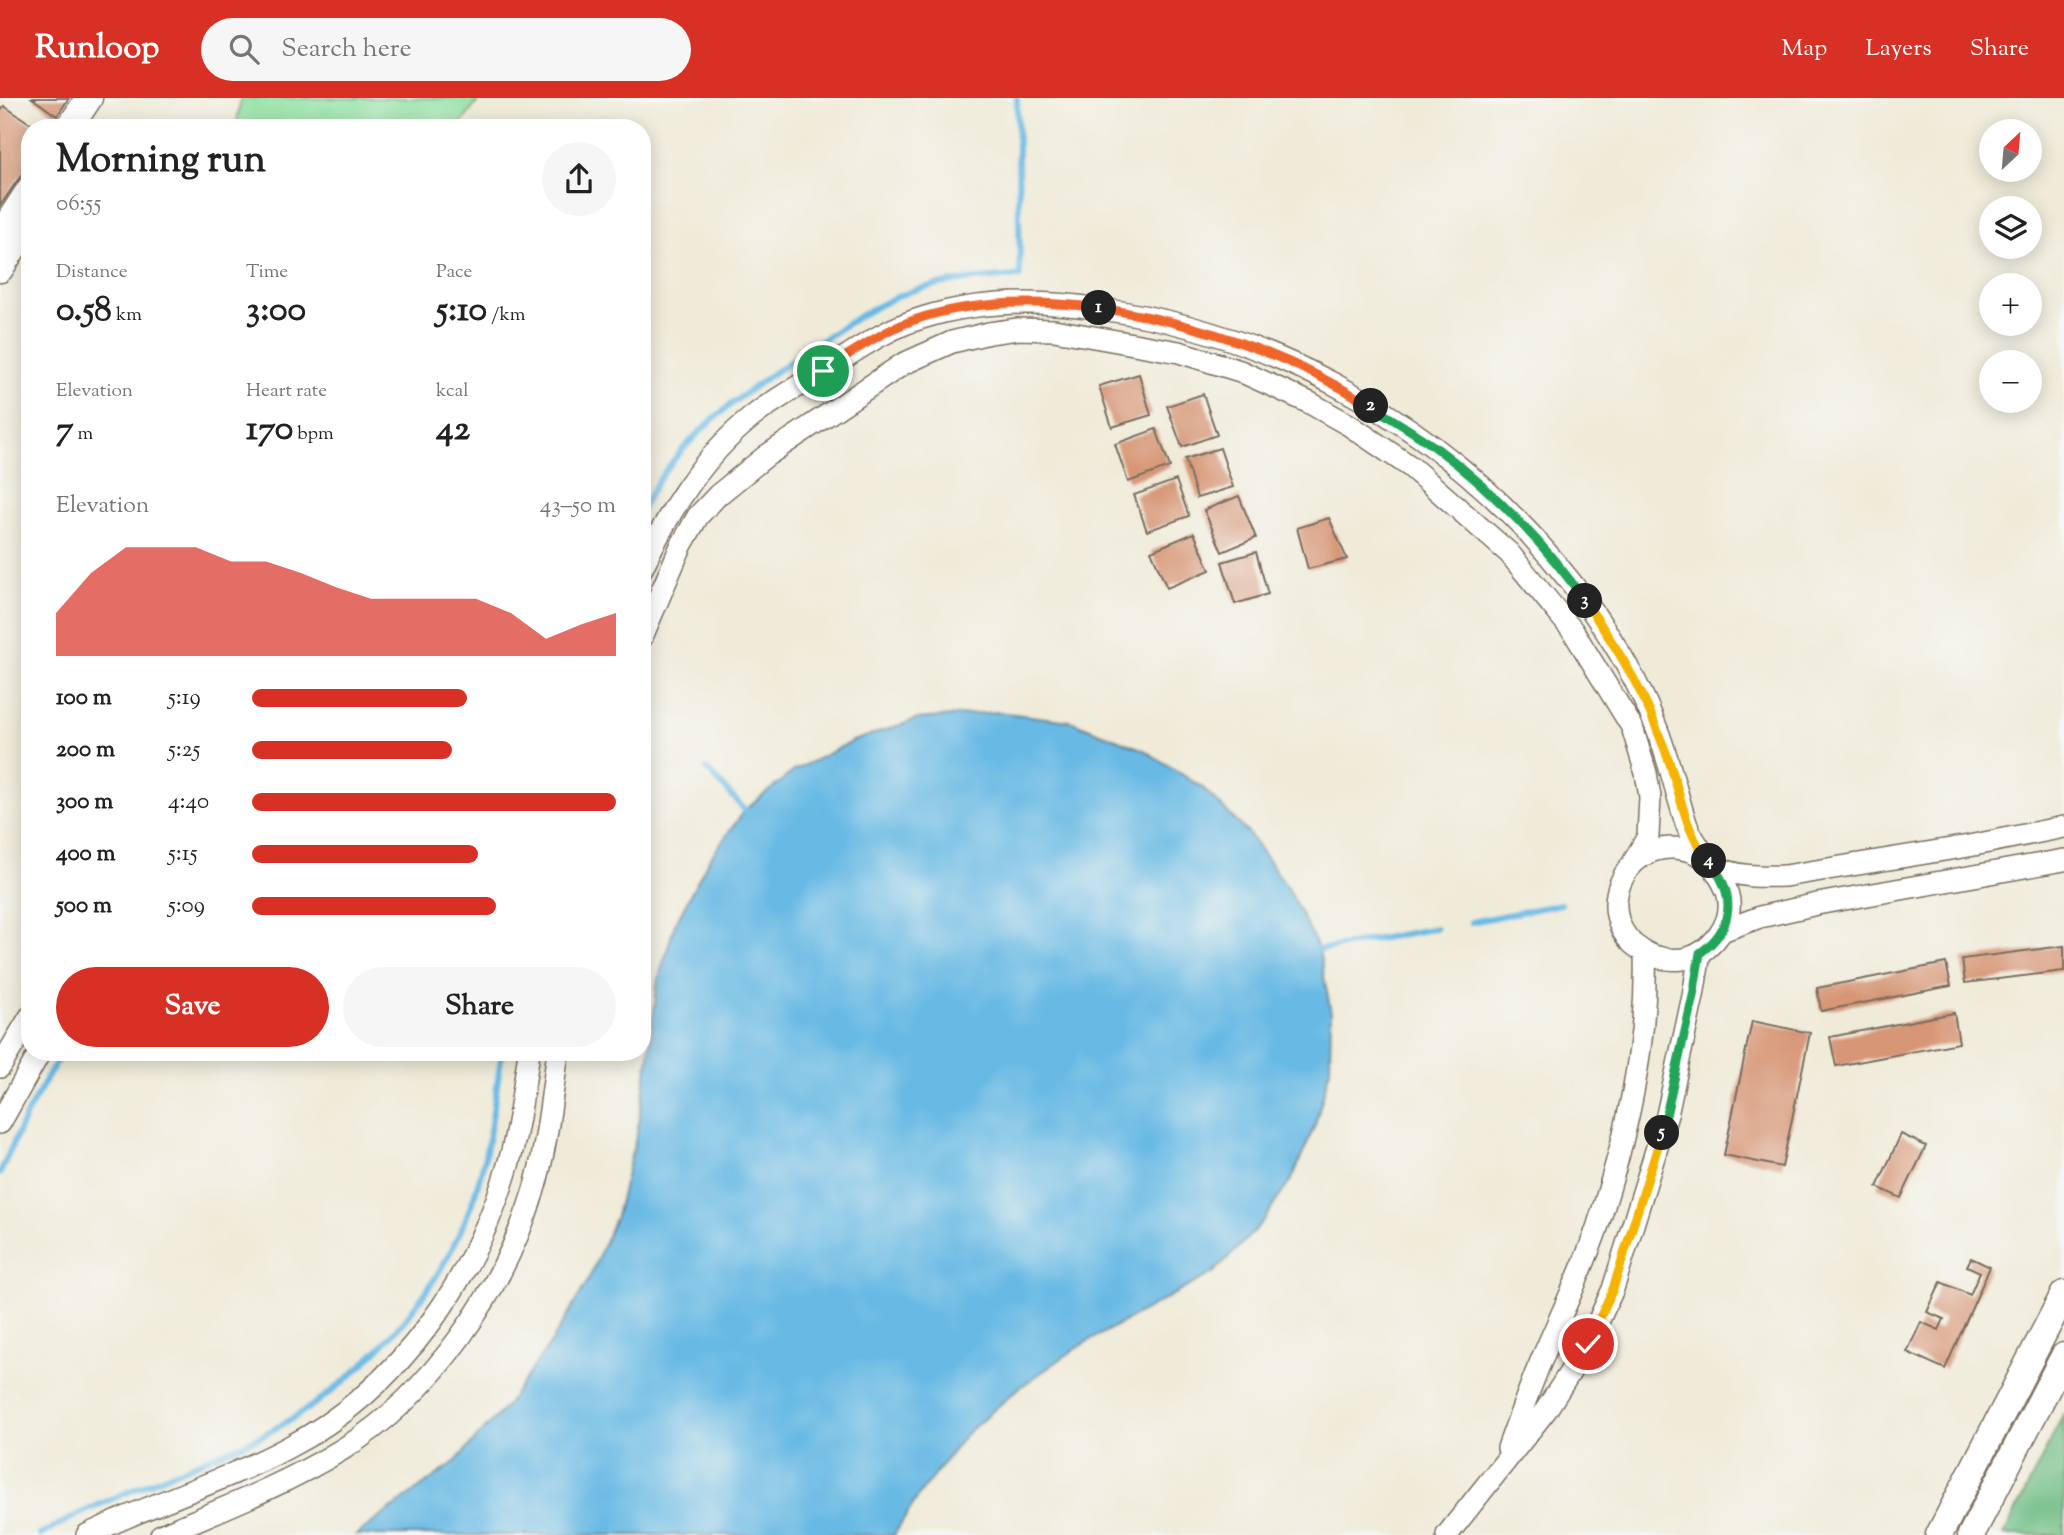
<!DOCTYPE html>
<meta charset="utf-8">
<style>
body{margin:0;font-family:"Sorts Mill Goudy",serif;background:#f6f6f6;color:#222;height:100vh;display:flex;flex-direction:column;font-size:26px;white-space:nowrap}
*{box-sizing:border-box;margin:0}
p{font-size:23px;color:#767676}
.icon{flex:none;width:38px;height:38px;fill:none;stroke:currentColor;stroke-width:2;stroke-linecap:round;stroke-linejoin:round}
.map{position:relative;flex:1;overflow:hidden}
.sheet{position:absolute;left:21px;top:21px;width:630px;height:942px;display:flex;flex-direction:column;background:#fff;border-radius:28px;box-shadow:0 4px 18px #0003}
.sheet>*{flex:none}
.needle{width:46px;rotate:26deg}
.tools{position:absolute;left:1979px;top:21px;display:grid;gap:14px}
.tools a{display:grid;place-items:center;width:63px;height:63px;border-radius:50%;background:#fff;box-shadow:0 4px 18px #0003;font-size:35px}
.pin{position:absolute;display:grid;place-items:center;width:60px;height:60px;color:#fff;margin:-30px;border:4px solid #fff;border-radius:50%;box-shadow:0 2px 7px #0007}
.km{position:absolute;width:35px;height:35px;margin:-18px;border-radius:50%;background:#222;color:#fff;font-size:19px;line-height:35px;text-align:center}
.round{display:grid;place-items:center;flex:none;width:74px;height:74px;border-radius:37px;background:#f6f6f6}
.head{display:flex;align-items:center;justify-content:space-between;height:119px;padding:0 35px}
h1{font-size:38px;font-weight:700;line-height:52px}
.stats{display:grid;grid-template-columns:repeat(3,1fr);gap:10px;height:119px;padding:7px 35px}
.stats div{display:grid;align-content:center}
.stats b{font-size:35px;font-weight:700}
.stats small{font-size:19px;font-weight:400}
.stats p{font-size:19px}
.chart{height:196px;padding:14px 35px}
.chart p{display:flex;justify-content:space-between}
.chart svg{width:100%;height:126px;margin-top:7px;fill:#d93025;opacity:.7}
.cta{display:flex;gap:14px;margin-top:auto;padding:14px 35px}
.cta a{flex:1;height:80px;border-radius:42px;background:#d93025;color:#fff;font-size:28px;font-weight:700;line-height:80px;text-align:center}
.cta a+a{background:#f6f6f6;color:#222}
ul{padding:0 35px;list-style:none;font-size:23px}
li{display:grid;grid-template-columns:112px 84px 1fr;align-items:center;height:52px}
li i{height:18px;border-radius:9px;background:#d93025}
header{display:flex;align-items:center;gap:42px;box-sizing:border-box;height:98px;padding:0 35px;background:#d93025;color:#fff}
header strong{font-size:33px}
nav{display:flex;gap:38px;margin-inline-start:auto;font-size:24px}
.search{width:490px;height:63px;background:#f6f6f6;display:flex;align-items:center;gap:18px;box-sizing:border-box;padding:0 24px;border-radius:38px;color:#767676;font-size:26px}
.map>svg:first-child{display:block}
.green{fill:#8fe1a1;stroke:#658660;stroke-width:2}
.forest{fill:#73bf87;stroke:#577452;stroke-width:2}
.water{fill:#68b9e4;stroke:#527281;stroke-width:2}
.lines{fill:none;stroke-linecap:round;stroke-linejoin:round}
.stream{stroke:#68b9e4;stroke-width:6}
.building{fill:#d79676}
.minor-casing{stroke:#7a6e5f;stroke-width:24}
.tertiary-casing{stroke:#7a6e5f;stroke-width:29}
.minor{stroke:#fff;stroke-width:21}
.tertiary{stroke:#fff;stroke-width:26}
.split-1-casing{stroke:#fff;stroke-width:14}
.split-2-casing{stroke:#fff;stroke-width:14}
.split-3-casing{stroke:#fff;stroke-width:14}
.split-4-casing{stroke:#fff;stroke-width:14}
.split-5-casing{stroke:#fff;stroke-width:14}
.split-6-casing{stroke:#fff;stroke-width:14}
.split-1{stroke:#f0652b;stroke-width:9}
.split-2{stroke:#f0652b;stroke-width:9}
.split-3{stroke:#22a559;stroke-width:9}
.split-4{stroke:#f5b400;stroke-width:9}
.split-5{stroke:#22a559;stroke-width:9}
.split-6{stroke:#f5b400;stroke-width:9}
</style>
<header>
<strong>Runloop</strong>
<div class="search"><svg class="icon" aria-label="search" viewBox="0 0 24 24"><circle cx="10" cy="10" r="6"/><path d="M15 15l6 6"/></svg>Search here</div>
<nav><a>Map</a><a>Layers</a><a>Share</a></nav>
</header>
<div class="map">
<svg width="2064" height="1437" viewBox="0 0 2064 1437">
<rect width="100%" height="100%" fill="#f6f6f2"/>
<filter id="ink" filterUnits="userSpaceOnUse"><feTurbulence type="fractalNoise" baseFrequency=".0143" numOctaves="2"/><feDisplacementMap in="SourceGraphic" scale="14" xChannelSelector="R" yChannelSelector="G"/><feConvolveMatrix kernelMatrix="1 2 1 2 8 2 1 2 1" color-interpolation-filters="sRGB"/></filter>
<filter id="wash" filterUnits="userSpaceOnUse"><feTurbulence type="fractalNoise" baseFrequency=".00686" numOctaves="4" result="noise"/><feDisplacementMap in="SourceGraphic" scale="28" xChannelSelector="R" yChannelSelector="G"/><feGaussianBlur stdDeviation="1.57" result="paint"/><feColorMatrix in="noise" values="0 0 0 0 0 0 0 0 0 0 0 0 0 0 0 0 0 1.4 0 .05"/><feComposite in="paint" operator="in"/></filter>
<g filter="url(#wash)">
<rect width="100%" height="100%" fill="#f0ebd9"/>
<path class="green" d="M241,0h239l-22,30h-222z"/>
<path class="forest" d="M2064,1315v122h-60z"/>
<path class="water" d="M998,614l72,9 74,29 59,38 46,46 40,56 30,60 12,63 -1,56 -15,56 -22,52 -33,48 -47,48 -132,72 -62,43 -54,47 -46,60 -25,40h-538l100,-74 49,-54 47,-66 37,-62 27,-63 21,-83 12,-77 8,-72 18,-60 33,-63 37,-51 50,-40 58,-29 65,-22z"/>
<g class="lines">
<g class="stream">
<path d="M642,411c35,-72 103,-117 167,-160 34,-23 67,-46 106,-59 34,-10 71,-12 105,-14l-3,-178"/>
<path d="M707,671l38,41"/>
<path d="M1471,824l90,-18"/>
<path d="M1319,852l117,-22"/>
<path d="M0,1075l28,-62 34,-59"/>
<path d="M40,1437c53,-31 113,-53 169,-77 18,-8 37,-14 54,-23 92,-47 174,-134 209,-232 17,-49 22,-101 30,-151"/>
</g>
</g>
<g id="blocks">
<g class="building">
<path d="M32,0h37l-12,18z"/>
<path d="M4,8l33,22h-7v34l-30,44v-94z"/>
<path d="M1139,276l12,41 -39,12 -13,-41z"/>
<path d="M1203,296l14,41 -35,12 -15,-41z"/>
<path d="M1156,331l14,38 -42,15 -13,-38z"/>
<path d="M1220,350l13,39 -36,11 -12,-39z"/>
<path d="M1176,382l13,36 -42,15 -13,-36z"/>
<path d="M1239,398l17,42 -34,14 -18,-42z"/>
<path d="M1329,420l18,41 -39,10 -11,-41z"/>
<path d="M1194,435l16,37 -43,18 -16,-37z"/>
<path d="M1256,454l12,42 -33,10 -13,-42z"/>
<path d="M2064,848v25l-99,12 -3,-24z"/>
<path d="M1946,865l5,23 -130,25 -4,-23z"/>
<path d="M1954,915l5,30 -123,23 -6,-29z"/>
<path d="M1752,923l58,12 -28,134 -58,-12z"/>
<path d="M1901,1036l25,12 -25,52 -24,-11z"/>
<path d="M1971,1160l19,9 -45,102 -38,-17 14,-30 18,8 5,-11 -17,-7 14,-30 29,13 10,-23 -13,-6z"/>
</g>
</g>
</g>
<g filter="url(#ink)">
<use href="#blocks" fill-opacity="0" stroke="#7a6e5f" stroke-width="2"/>
<g class="lines">
<defs>
<g id="minor">
<path d="M642,470c27,-57 60,-111 110,-151 21,-17 45,-30 68,-44 33,-20 64,-44 102,-55 57,-18 120,-18 179,-9 163,22 317,104 429,225 52,57 99,123 127,195 12,31 19,63 29,94 14,40 65,66 33,112 -9,12 -21,22 -36,24 -19,2 -36,-3 -50,-15 -37,-35 -9,-98 40,-96 13,0 23,5 34,11"/>
<path d="M642,539l39,-91 17,-30 20,-21 48,-39 137,-92 49,-22 37,-9 29,-4 36,1 125,22 61,19 70,32 39,22 62,42 98,86 64,78 59,96 14,46 4,24 -2,39 -14,25"/>
<path d="M1713,768c24,11 46,11 72,10l184,-30 95,-19"/>
<path d="M1722,833l38,-14 57,-13 247,-44"/>
<path d="M0,969l30,-50"/>
<path d="M0,1025l40,-71"/>
<path d="M1508,1350c9,-25 18,-50 28,-75 20,-49 45,-97 62,-148 28,-87 50,-179 47,-272"/>
<path d="M87,1437c65,-32 136,-53 200,-87 114,-59 193,-175 225,-297 8,-32 12,-66 17,-99"/>
<path d="M161,1437c61,-26 125,-51 182,-86 89,-55 159,-157 190,-256 14,-45 18,-94 25,-141"/>
<path d="M1447,1437l99,-125 42,-66 25,-55 54,-174 26,-119 7,-43"/>
</g>
<g id="tertiary">
<path d="M69,30l20,-30"/>
<path d="M0,137l30,-46"/>
<path d="M0,171l30,-47"/>
<path d="M1939,1437l125,-241"/>
<path d="M1971,1437l93,-179"/>
</g>
</defs>
<use href="#minor" class="minor-casing"/>
<use href="#tertiary" class="tertiary-casing"/>
<use href="#minor" class="minor"/>
<use href="#tertiary" class="tertiary"/>
</g>
</g>
<g class="lines" filter="url(#ink)">
<defs>
<path id="split-1" d="M823,273c23,-15 45,-30 69,-42 62,-29 141,-30 207,-21"/>
<path id="split-2" d="M1099,210c96,14 190,46 272,98"/>
<path id="split-3" d="M1371,308c23,14 46,28 68,44 51,38 110,98 146,151"/>
<path id="split-4" d="M1585,503c27,40 54,81 71,126 5,13 11,27 15,40 11,34 15,66 38,94"/>
<path id="split-5" d="M1662,1035l31,-137 7,-43c35,-25 36,-60 9,-92"/>
<path id="split-6" d="M1588,1246l25,-55 49,-156"/>
</defs>
<use href="#split-1" class="split-1-casing"/>
<use href="#split-2" class="split-2-casing"/>
<use href="#split-3" class="split-3-casing"/>
<use href="#split-4" class="split-4-casing"/>
<use href="#split-5" class="split-5-casing"/>
<use href="#split-6" class="split-6-casing"/>
<use href="#split-1" class="split-1"/>
<use href="#split-2" class="split-2"/>
<use href="#split-3" class="split-3"/>
<use href="#split-4" class="split-4"/>
<use href="#split-5" class="split-5"/>
<use href="#split-6" class="split-6"/>
</g>
</svg>
<div class="tools">
<a><svg class="needle" viewBox="-14 -14 28 28"><path d="M0-13l5 13h-10z" fill="#e53935"/><path d="M0 13l5-13h-10z" fill="#767676"/></svg></a>
<a><svg class="icon" aria-label="layers" viewBox="0 0 24 24"><path d="M12 4l9 5-9 5-9-5zM3 14l9 5 9-5"/></svg></a>
<a>+</a>
<a>−</a>
</div>
<div class="pin" style="left:823px;top:273px;background:#1e9e55"><svg class="icon" aria-label="arrive" viewBox="0 0 24 24"><path d="M6 21V4h12l-3 4 3 4H6"/></svg></div>
<div class="pin" style="left:1588px;top:1246px;background:#d93025"><svg class="icon" aria-label="check" viewBox="0 0 24 24"><path d="M5 12l5 5 9-10"/></svg></div>
<b class="km" style="left:1099px;top:210px">1</b>
<b class="km" style="left:1371px;top:308px">2</b>
<b class="km" style="left:1585px;top:503px">3</b>
<b class="km" style="left:1709px;top:763px">4</b>
<b class="km" style="left:1662px;top:1035px">5</b>
<section class="sheet">
<div class="head"><div><h1>Morning run</h1><p>06:55</p></div><a class="round"><svg class="icon" aria-label="share" viewBox="0 0 24 24"><path d="M12 15V3M7 8l5-5 5 5M5 13v7h14v-7"/></svg></a></div>
<div class="stats">
<div><p>Distance</p><b>0.58<small> km</small></b></div>
<div><p>Time</p><b>3:00</b></div>
<div><p>Pace</p><b>5:10<small> /km</small></b></div>
</div>
<div class="stats">
<div><p>Elevation</p><b>7<small> m</small></b></div>
<div><p>Heart rate</p><b>170<small> bpm</small></b></div>
<div><p>kcal</p><b>42</b></div>
</div>
<div class="chart"><p><span>Elevation</span>43–50 m</p>
<svg viewBox="0 0 160 44" preserveAspectRatio="none"><path d="M0 44V29L10 15L20 6L30 6L40 6L50 11L60 11L70 15L80 20L90 24L100 24L110 24L120 24L130 29L140 38L150 33L160 29V44z"/></svg>
</div>
<ul>
<li><b>100 m</b>5:19<i style="width:59%"></i></li>
<li><b>200 m</b>5:25<i style="width:55%"></i></li>
<li><b>300 m</b>4:40<i style="width:100%"></i></li>
<li><b>400 m</b>5:15<i style="width:62%"></i></li>
<li><b>500 m</b>5:09<i style="width:67%"></i></li>
</ul>
<div class="cta"><a>Save</a><a>Share</a></div>
</section>
</div>
